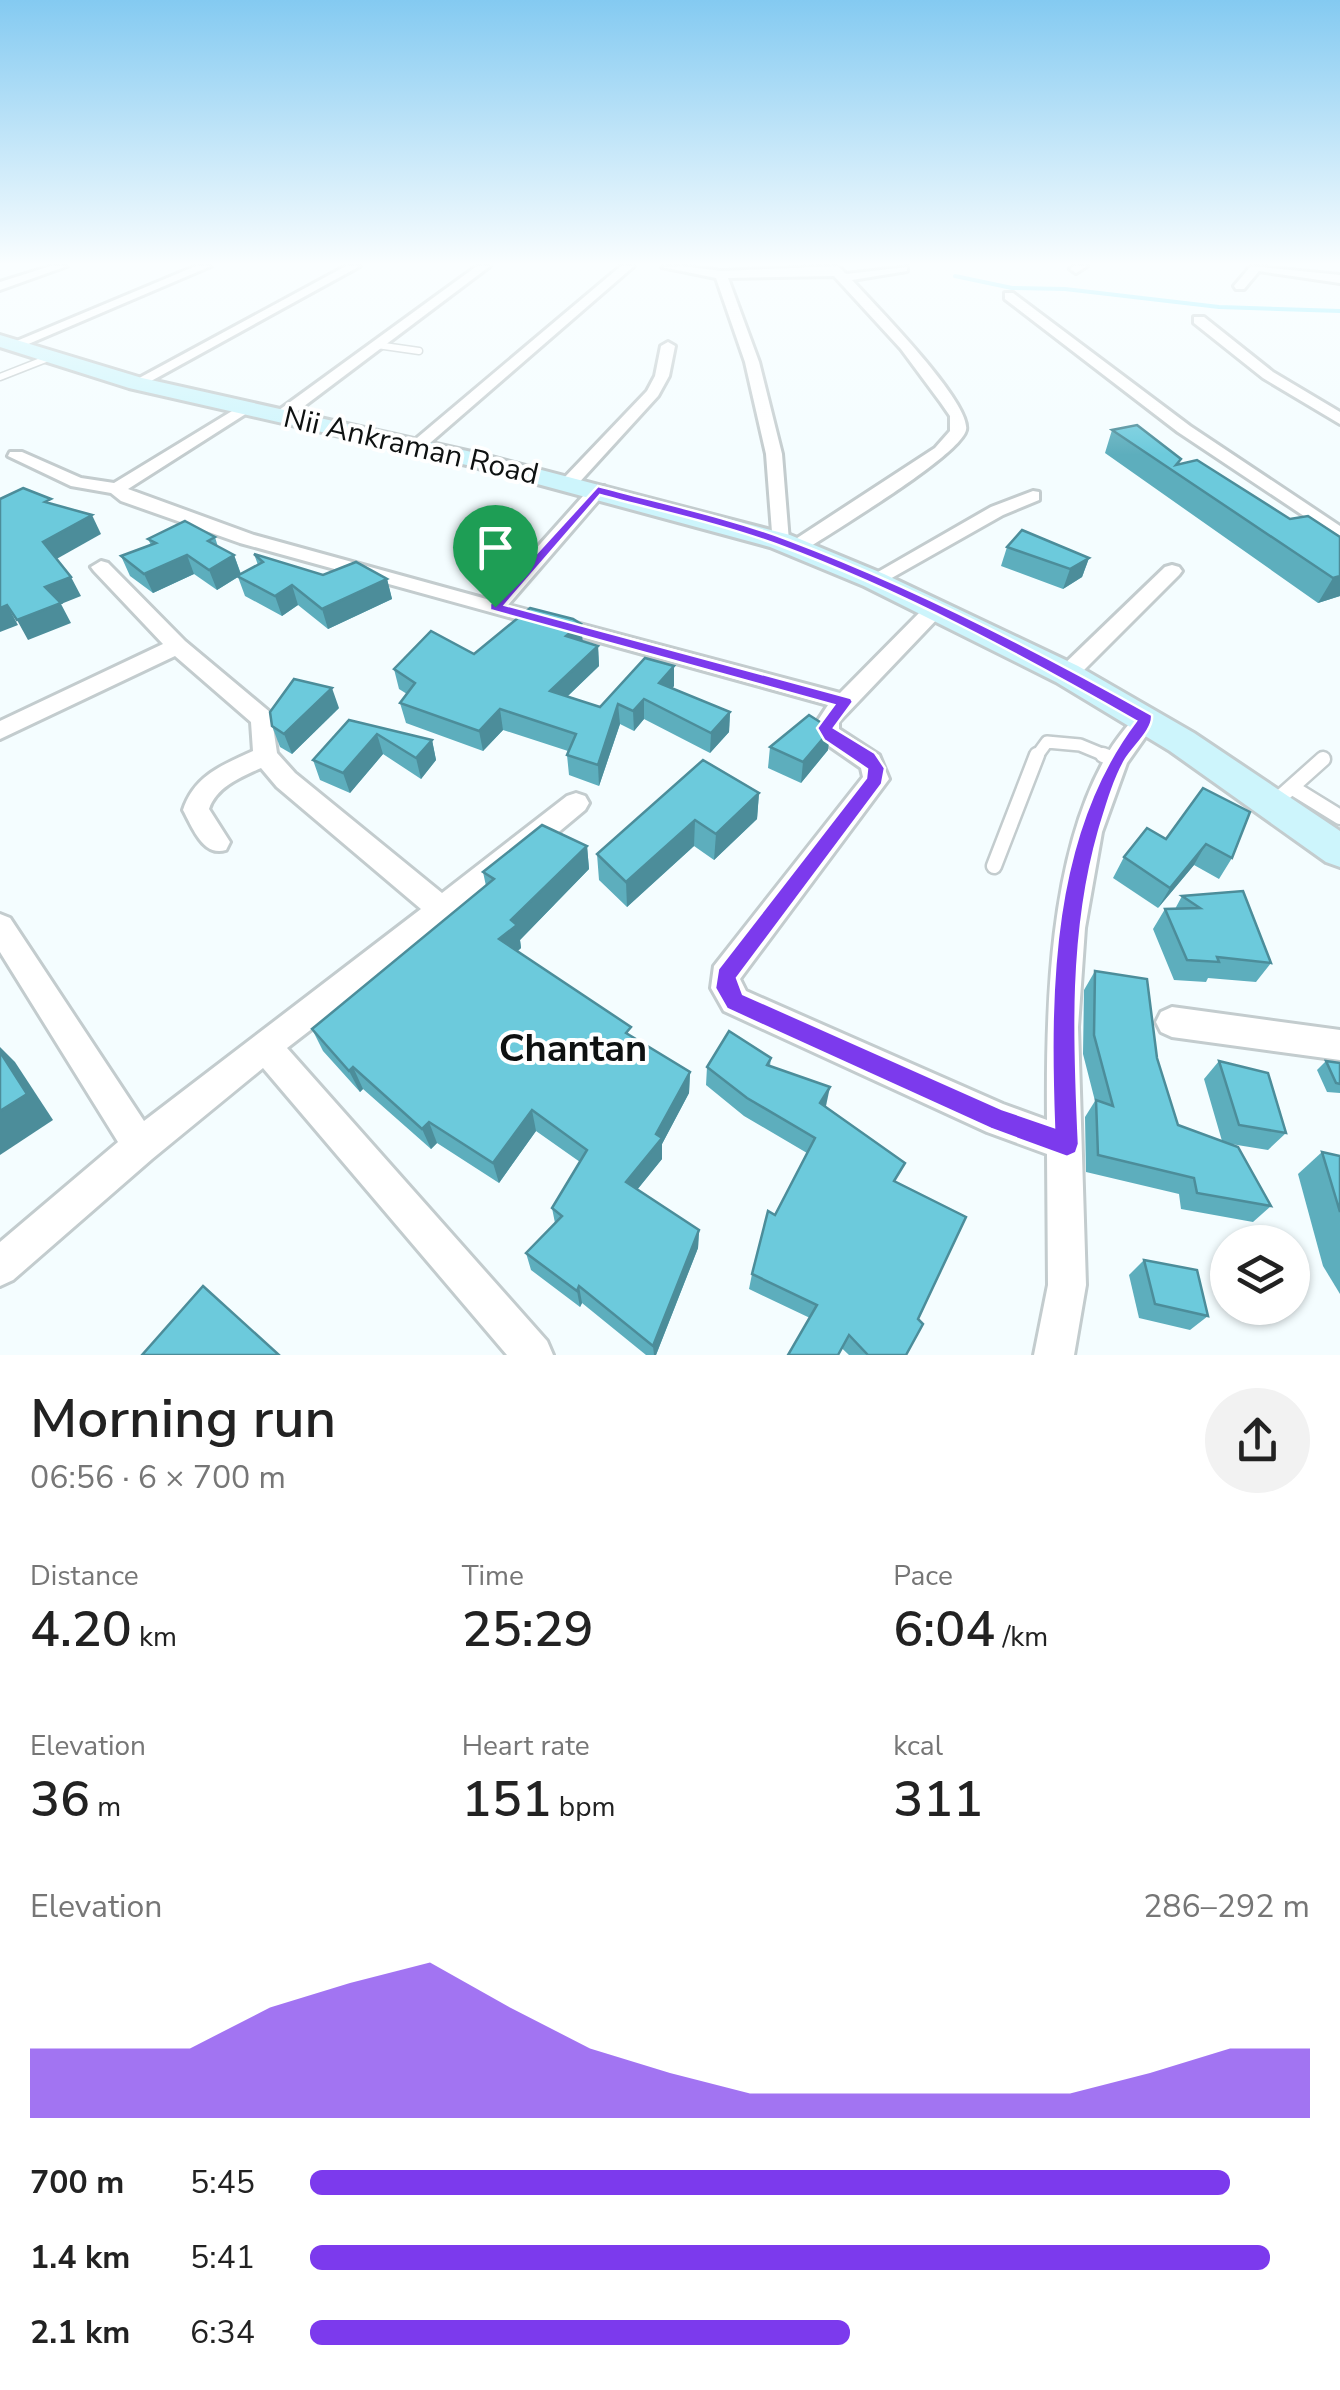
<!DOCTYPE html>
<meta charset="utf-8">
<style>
body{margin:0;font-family:"Nunito Sans",sans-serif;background:#f2f2f2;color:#222;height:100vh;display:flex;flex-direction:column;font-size:38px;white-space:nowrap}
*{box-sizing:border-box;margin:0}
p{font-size:32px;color:#767676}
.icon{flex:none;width:55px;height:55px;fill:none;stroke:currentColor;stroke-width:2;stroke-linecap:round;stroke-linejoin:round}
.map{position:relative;height:1355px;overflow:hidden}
.panel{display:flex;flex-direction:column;background:#fff;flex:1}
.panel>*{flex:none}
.fabs{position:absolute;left:1210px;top:1225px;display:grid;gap:20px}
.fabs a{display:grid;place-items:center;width:100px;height:100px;border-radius:50%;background:#fff;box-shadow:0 2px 8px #0004;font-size:50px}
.pin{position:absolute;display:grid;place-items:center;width:85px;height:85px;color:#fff;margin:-102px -42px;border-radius:50% 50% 50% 0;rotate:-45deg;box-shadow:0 0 10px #0007}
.pin .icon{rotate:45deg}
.round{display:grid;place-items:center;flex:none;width:105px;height:105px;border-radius:52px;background:#f2f2f2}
.overview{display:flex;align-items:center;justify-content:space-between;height:170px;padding:0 30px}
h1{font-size:55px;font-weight:600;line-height:75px}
.stats{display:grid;grid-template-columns:repeat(3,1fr);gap:15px;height:170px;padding:10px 30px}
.stats div{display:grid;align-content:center}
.stats b{font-size:50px;font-weight:600}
.stats small{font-size:28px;font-weight:400}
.stats p{font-size:28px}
.chart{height:280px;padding:20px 30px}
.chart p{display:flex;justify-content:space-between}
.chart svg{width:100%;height:180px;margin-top:10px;fill:#7c3aed;opacity:.7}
ul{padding:0 30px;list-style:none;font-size:32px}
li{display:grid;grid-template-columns:160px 120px 1fr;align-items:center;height:75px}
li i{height:25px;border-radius:12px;background:#7c3aed}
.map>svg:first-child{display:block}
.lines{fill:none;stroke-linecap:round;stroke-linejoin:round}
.stream{stroke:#8fecff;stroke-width:4}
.lane-far2-casing{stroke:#c3ccce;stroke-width:9}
.lane-far1-casing{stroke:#c3ccce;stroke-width:16}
.lane-casing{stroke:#c3ccce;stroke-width:19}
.street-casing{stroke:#c3ccce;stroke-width:6}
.secondary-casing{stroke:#c3ccce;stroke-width:6}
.lane-far2{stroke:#fff;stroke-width:6}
.lane-far1{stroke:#fff;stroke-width:11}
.lane{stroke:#fff;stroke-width:14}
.street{fill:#fff;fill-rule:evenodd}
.secondary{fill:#cdf5fc;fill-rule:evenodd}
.wall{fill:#5daebd}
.shaded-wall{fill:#4c8d9a}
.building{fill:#6ccadc;stroke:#4c8d9a;stroke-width:2.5}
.route{fill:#7c3aed;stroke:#fff;stroke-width:2.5;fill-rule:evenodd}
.labels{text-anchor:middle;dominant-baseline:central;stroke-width:8;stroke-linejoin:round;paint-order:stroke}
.street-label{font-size:30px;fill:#0e1111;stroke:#fff}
.near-neighbourhood-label{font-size:38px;font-weight:bold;fill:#0e1111;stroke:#fff}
</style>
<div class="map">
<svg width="1340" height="1355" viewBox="0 0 1340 1355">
<rect width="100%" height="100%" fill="#f4fdff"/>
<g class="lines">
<path class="stream" d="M955,276l57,12 53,1 154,18 121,4"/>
<defs>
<g id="lane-far2">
<path d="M377,345l42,6"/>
<path d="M0,377l51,-20"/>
</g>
<path id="lane-far1" d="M1036,757l11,-15 33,3 29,12"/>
<g id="lane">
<path d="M1103,755l13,5"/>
<path d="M1293,788l47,29"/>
<path d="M1276,801l47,-42"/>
<path d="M994,866l43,-111"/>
</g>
<g id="street">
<path d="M51,266h16l-67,24v-8z"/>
<path d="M196,266h15l-192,82 -12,-3z"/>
<path d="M346,266h14l-218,120 -12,-3z"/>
<path d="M477,266h13l-203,153h-12v-6z"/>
<path d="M621,266h13l-211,183h-12v-6z"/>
<path d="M682,266l39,5 117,-5 8,8 61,-7v4l-55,9c21,23 120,123 114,150 -6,26 -136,103 -164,122h-14v-8l147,-96 15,-17v-15l-9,-13 -40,-54 -67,-73 -106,2 31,84 23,92 7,87 -2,4h-14l-7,-91 -21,-92 -29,-84 -54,-11z"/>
<path d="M1073,266h14l-11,7 -6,-4z"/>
<path d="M1251,266l89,9v8l-81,-12 -15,18h-8l-2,-3z"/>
<path d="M1005,293h8l177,133 150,100v14l-162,-108 -173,-133z"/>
<path d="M1194,317h10l69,55 67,40v12l-77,-46 -69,-55z"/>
<path d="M668,342l7,4 -6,30 -11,20 -83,91h-12v-8l84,-88 8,-15 6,-30z"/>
<path d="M242,405l13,3 -127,81 126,46 236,65 102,-114h12v8l-96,111 332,88 87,-88h14l3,5 -3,5 -102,107v7l40,26 10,24 -149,200 6,12 257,113 44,16c-1,-113 2,-263 59,-363 8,-16 21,-30 32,-44h16l4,6 -31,44 -25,69 -17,96 -7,99 8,258 -12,70h-40l14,-70 -1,-131 -60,-22 -263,-121 -13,-23 3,-22 149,-189 -2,-9 -39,-27 -9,-13 15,-23 -588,-162 -119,-42 -10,-8 -40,-7 -63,-30 2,-4h12l59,26 33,5z"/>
<path d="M1033,491l6,1v8l-36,15 -122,69 -7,2 -10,-6 127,-73z"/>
<path d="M101,561l7,2 77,78 86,72 6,40 18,20 147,120 125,-97 9,-3 9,3 4,7 -4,7 -132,110 -166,128 260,293 6,14h-46l-244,-287 -111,91 -139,121 -13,6v-44l118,-100 -118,-190v-38l10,4 134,203 277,-212 -144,-122 -16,-19c-20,9 -45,19 -52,41l21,33 -4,8c-23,7 -33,-22 -43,-40 11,-34 39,-45 70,-59l-2,-29 -76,-66 -175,83v-18l163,-77 -69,-73 -3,-4z"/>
<path d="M1172,565l7,2 3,4 -3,4 -104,104h-16l-3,-5 3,-5 106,-102z"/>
<path d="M1172,1007l168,23v30l-168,-23 -11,-5 -5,-10 5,-10z"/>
</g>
<path id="secondary" d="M0,335l142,43 334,75 314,82 94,39 194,92 116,67 146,98v36l-14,-5 -156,-111 -114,-69 -192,-96 -94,-39 -299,-81 -342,-78 -129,-41z"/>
</defs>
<use href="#lane-far2" class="lane-far2-casing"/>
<use href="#lane-far1" class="lane-far1-casing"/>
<use href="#lane" class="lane-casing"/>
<use href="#street" class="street-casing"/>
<use href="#secondary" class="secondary-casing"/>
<use href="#lane-far2" class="lane-far2"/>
<use href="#lane-far1" class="lane-far1"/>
<use href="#lane" class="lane"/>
<use href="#street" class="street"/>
<use href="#secondary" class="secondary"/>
</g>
<g class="wall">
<path d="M1112,430l178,89 50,18v59l-22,7 -213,-150z"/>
<path d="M215,537l3,10 16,8 7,19 17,-9 -4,-11 69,21 64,4 5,20 -64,30 -30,-24 -16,11 -37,-20 -7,-19 -21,13 -23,-16 -41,19 -23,-17 -9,-20 30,-11 -3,-6z"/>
<path d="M1007,547l82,11 -7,19 -19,12 -62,-23z"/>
<path d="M581,624l1,17 16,5 1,20 -31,30 32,11 74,-21 -2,3 58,23 -1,20 -19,21 -66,-34 -10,12 -14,-7 -21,62 -30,-11 -2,-20 1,-4 -65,-21 -20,21 -77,-28 -6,-20 7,-9 -8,-5 -5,-20 80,-15z"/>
<path d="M339,708l-47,46 -12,-7 -8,-21z"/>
<path d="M349,720l83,20 4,20 -15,19 -38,-25 -33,39 -30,-13 -7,-20z"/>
<path d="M770,747l58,3 -27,33 -33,-15z"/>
<path d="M1203,788l29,70 -13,21 -25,-14 -36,43 -45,-30 11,-21 42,-18z"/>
<path d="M759,793l-2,26 -43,41 -20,-14 -67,61 -28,-27 -2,-26z"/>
<path d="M587,846l2,23 -69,71 1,8 -4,4 114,84 59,36 -1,21 -27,51v15l-25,31 62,40 -1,18 -42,107h-10l-64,-52 -2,4 -49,-37 -5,-17 29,-30 -3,-15 28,-46 -44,-31 -37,52 -62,-40 -6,6 -68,-60 -3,3 -37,-41 -11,-22 174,-143 -3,-14z"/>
<path d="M1243,891l28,72 -15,19 -48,-4 -2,4 -32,-2 -21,-51 12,-20h10l7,-13z"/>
<path d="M1095,971l62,87 21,67 44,16 -18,-62 15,-18 67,72 -18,17 -37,-6 40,62 -18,16 -72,-13 -2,-15 -93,-22 -1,-55 10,-16 -12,-47 1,-64z"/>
<path d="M771,1058l-1,8 55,40 72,77 21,136 -12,36h-57l-39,-37 -61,-29 3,-15 23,-59 32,-62 -63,-37 -38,-31 1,-18z"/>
<path d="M1326,1061l14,2v30l-13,-1 -10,-22z"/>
<path d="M1322,1152l18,4v138l-17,-28 -25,-92z"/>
<path d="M1144,1260l64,56 -18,14 -51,-12 -10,-43z"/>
</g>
<g class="shaded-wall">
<path d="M92,515l9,19 -48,27 -10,-19z"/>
<path d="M187,555l7,19 -41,19 -9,-19z"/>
<path d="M234,555l7,20 -24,15 -8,-20z"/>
<path d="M1089,558l-7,19 -19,12 7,-20z"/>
<path d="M1340,576v20l-22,7 15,-25z"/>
<path d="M71,577l10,19 -20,8 10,19 -43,17 -11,-20 28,-33z"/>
<path d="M387,579l5,20 -64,30 -6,-20z"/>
<path d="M292,585l6,20 -16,11 -7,-20z"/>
<path d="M7,605l11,20 -18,7v-24z"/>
<path d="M581,624l2,20 -17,-8z"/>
<path d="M598,646l1,20 -47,45 -2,-20z"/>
<path d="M674,666v20l-15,17v-20z"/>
<path d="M332,688l7,20 -47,46 -8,-20z"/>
<path d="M644,699v20l-10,12 -1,-20z"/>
<path d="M618,704l2,20 -21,62 -1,-21z"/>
<path d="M500,709l3,21 -20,21 -4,-20z"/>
<path d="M730,712l-1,20 -19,21 1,-20z"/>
<path d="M831,729l-3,21 -27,33 2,-21z"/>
<path d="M377,734l6,20 -33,39 -7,-20z"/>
<path d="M432,740l4,20 -15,19 -5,-21z"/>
<path d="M759,793l-2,26 -43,41 2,-26z"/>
<path d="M695,820l-1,26 -67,61 -1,-25z"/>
<path d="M1206,844l-12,21 -36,43 12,-20z"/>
<path d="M587,846l2,23 -69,71 1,8 -17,14 -5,-23 12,-19z"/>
<path d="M0,1047l15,15 38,58 -53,35z"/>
<path d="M353,1067l10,22 -3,3 -11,-21z"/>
<path d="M690,1072l-1,21 -27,51v15l-35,43 -1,-20 30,-48z"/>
<path d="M830,1087l-4,19 -10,15 4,-18z"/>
<path d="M532,1110l4,21 -37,52 -6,-20z"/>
<path d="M429,1122l8,21 -6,6 -9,-20z"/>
<path d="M699,1230l-1,18 -42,107h-2l-1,-9z"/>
<path d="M579,1286l3,17 -2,4 -3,-16z"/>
</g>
<g class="building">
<path d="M1137,425l44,34 -5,6 21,-5 93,59 18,-3 32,21v39l-7,2 -221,-148z"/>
<path d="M23,488l28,11 -6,3 47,13 -49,27 28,35 -26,10 16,16 -44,17 -10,-15 -7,3v-109z"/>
<path d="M185,521l30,16 -7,4 26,14 -25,15 -22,-15 -43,19 -23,-18 35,-13 -8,-4z"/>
<path d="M1022,530l67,28 -19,11 -63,-22z"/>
<path d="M254,554l69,21 33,-13 31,17 -65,30 -30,-24 -17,11 -38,-20 26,-14z"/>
<path d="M530,608l43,11 8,5 -15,12 32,10 -48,45 50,16 45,-49 29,8 -15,17 71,29 -19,21 -67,-34 -11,12 -15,-7 -20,61 -31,-10 9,-21 -76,-25 -21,22 -79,-28 15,-20 -21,-14 37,-38 43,23z"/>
<path d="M294,679l38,9 -48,46 -12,-8 -2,-14z"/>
<path d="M809,715l22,14 -28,33 -33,-15z"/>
<path d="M349,720l83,20 -16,18 -39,-24 -34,39 -30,-13z"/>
<path d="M703,760l56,33 -43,41 -21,-14 -69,62 -29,-28z"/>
<path d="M1203,788l47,24 -18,46 -26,-14 -36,44 -46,-31 23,-29 19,11z"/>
<path d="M542,825l45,21 -76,74 6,5 -18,14 132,88 -5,6 64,39 -34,62 6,4 -36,44 73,48 -46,116 -74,-60 -2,5 -51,-38 36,-37 -10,-8 35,-58 -55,-40 -39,53 -64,-41 -7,7 -69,-62 -4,4 -37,-42 182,-150 -11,-7z"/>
<path d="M1243,891l28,72 -54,-6 2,5 -32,-2 -22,-51 35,-1 -18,-12z"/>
<path d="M1095,971l52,8 10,79 21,67 60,22 33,59 -74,-13 -3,-15 -96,-23 -2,-55 17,6 -19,-71z"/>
<path d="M729,1031l42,27 -4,7 63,22 -10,16 85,60 -11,18 72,36 -48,102 5,5 -17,31h-38l-19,-20 -11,20h-50l29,-50 -65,-31 16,-63 7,4 40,-77 -68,-40 -40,-31z"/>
<path d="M0,1052l27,42 -27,17z"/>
<path d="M1219,1061l49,12 18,60 -47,-8z"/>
<path d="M1326,1061l14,2v21l-4,-1z"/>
<path d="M1322,1152l18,4v56z"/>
<path d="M1144,1260l53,10 11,46 -53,-12z"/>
<path d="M203,1286l76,69h-137z"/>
</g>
<linearGradient id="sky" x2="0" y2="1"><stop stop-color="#84caf1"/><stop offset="0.58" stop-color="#fafeff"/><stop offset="1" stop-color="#fafeff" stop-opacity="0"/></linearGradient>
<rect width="1340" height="455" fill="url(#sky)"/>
<path class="route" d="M598,486c63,17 130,31 191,54 125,47 246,109 363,175 2,14 -18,31 -26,44 -12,20 -20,49 -27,72 -29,102 -25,208 -20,313l-3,9 -9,4 -76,-28 -264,-120 -12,-21 3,-19 148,-191 1,-9 -43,-29 -7,-12 17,-23 -344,-95v-6zM600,495c59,16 121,29 178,50 124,46 243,110 358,176 -86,113 -87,270 -82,406l-52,-18 -259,-115 -6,-16 145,-194 3,-16 -10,-15 -41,-25 19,-26 -2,-4 -346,-93z"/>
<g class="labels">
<g class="street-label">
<text transform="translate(411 446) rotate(13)">Nii Ankraman Road</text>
</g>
<g class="near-neighbourhood-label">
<text x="573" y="1048">Chantan</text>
</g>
</g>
</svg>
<div class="fabs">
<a><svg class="icon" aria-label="layers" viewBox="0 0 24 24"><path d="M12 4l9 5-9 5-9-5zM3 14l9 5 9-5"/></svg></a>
</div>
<div class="pin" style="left:495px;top:607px;background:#1e9e55"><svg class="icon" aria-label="arrive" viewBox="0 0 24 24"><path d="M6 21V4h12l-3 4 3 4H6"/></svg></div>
</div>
<section class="panel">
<div class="overview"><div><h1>Morning run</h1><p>06:56 · 6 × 700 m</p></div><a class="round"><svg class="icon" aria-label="share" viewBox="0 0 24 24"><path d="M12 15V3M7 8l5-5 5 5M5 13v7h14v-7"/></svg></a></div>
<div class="stats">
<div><p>Distance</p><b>4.20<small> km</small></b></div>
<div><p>Time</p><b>25:29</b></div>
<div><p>Pace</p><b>6:04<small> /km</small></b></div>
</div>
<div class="stats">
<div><p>Elevation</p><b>36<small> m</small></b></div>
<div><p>Heart rate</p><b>151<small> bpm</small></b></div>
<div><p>kcal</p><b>311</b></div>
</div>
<div class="chart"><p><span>Elevation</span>286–292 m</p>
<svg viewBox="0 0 160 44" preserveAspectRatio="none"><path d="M0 44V27L10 27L20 27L30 17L40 11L50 6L60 17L70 27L80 33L90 38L100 38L110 38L120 38L130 38L140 33L150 27L160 27V44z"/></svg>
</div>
<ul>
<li><b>700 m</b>5:45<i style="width:92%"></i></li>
<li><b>1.4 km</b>5:41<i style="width:96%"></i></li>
<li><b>2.1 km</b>6:34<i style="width:54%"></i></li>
</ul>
</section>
